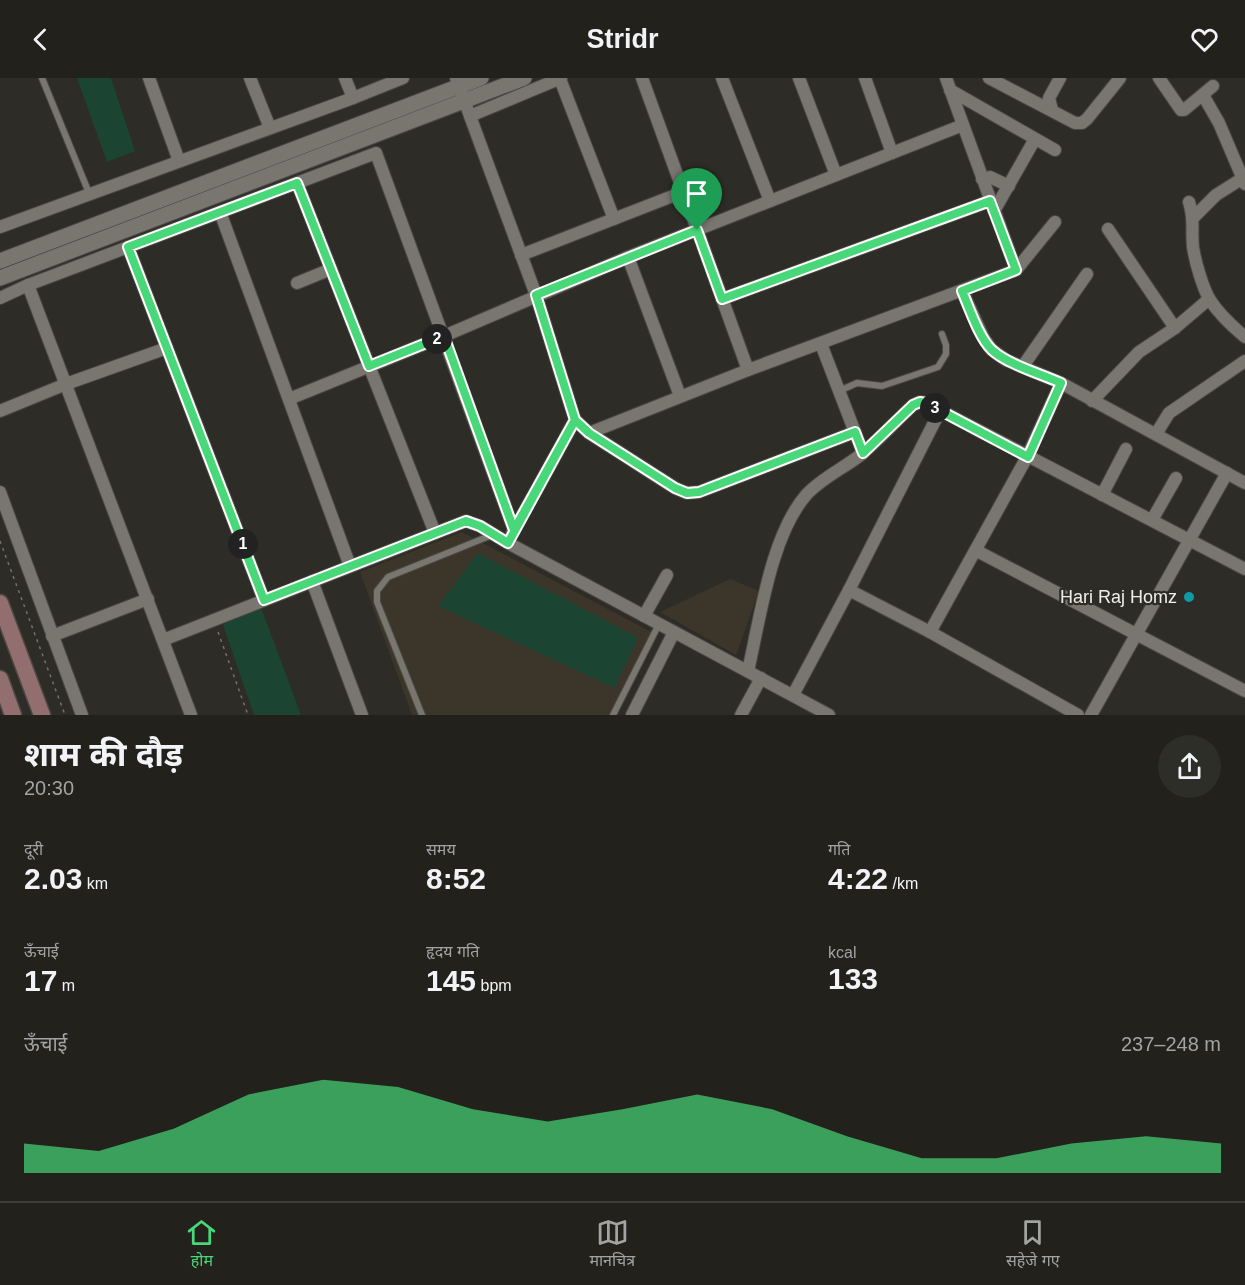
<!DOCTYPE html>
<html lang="hi">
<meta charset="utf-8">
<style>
body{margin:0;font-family:Arial,"Noto Sans Devanagari",sans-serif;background:#2e2e29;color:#f1f3f6;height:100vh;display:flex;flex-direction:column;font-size:22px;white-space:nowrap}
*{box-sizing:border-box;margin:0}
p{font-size:20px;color:#a2a3a3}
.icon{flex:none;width:33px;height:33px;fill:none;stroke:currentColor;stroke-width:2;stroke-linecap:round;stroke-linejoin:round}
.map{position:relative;height:637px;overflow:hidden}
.panel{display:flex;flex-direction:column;background:#22211c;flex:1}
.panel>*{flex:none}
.pin{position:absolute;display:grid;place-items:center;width:51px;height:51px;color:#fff;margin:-62px -26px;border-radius:50% 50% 50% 0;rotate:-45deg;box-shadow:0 0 6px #0007}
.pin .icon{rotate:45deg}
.km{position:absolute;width:30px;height:30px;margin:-15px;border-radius:50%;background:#222;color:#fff;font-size:16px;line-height:30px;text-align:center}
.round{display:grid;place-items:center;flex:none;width:63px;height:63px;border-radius:32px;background:#2e2e29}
.summary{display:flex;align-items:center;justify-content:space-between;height:102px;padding:0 24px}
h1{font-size:33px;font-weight:700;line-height:45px}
.figures{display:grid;grid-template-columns:repeat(3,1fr);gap:9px;height:102px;padding:6px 24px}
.figures div{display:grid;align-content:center}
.figures b{font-size:30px;font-weight:700}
.figures small{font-size:16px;font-weight:400}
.figures p{font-size:16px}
.chart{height:168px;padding:12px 24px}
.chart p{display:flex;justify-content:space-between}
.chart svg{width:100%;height:108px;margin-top:6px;fill:#48d779;opacity:.7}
header{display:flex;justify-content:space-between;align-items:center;height:78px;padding:0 24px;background:#22211c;font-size:27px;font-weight:700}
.tabs{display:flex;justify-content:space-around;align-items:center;height:84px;border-top:2px solid #3f3e3b;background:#22211c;font-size:16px;color:#a2a3a3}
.tabs a{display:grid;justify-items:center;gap:3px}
.tabs .on{color:#48d779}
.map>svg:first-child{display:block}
.built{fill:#3b352a}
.green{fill:#1b4432}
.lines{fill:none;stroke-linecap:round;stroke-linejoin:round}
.service-casing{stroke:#4b4844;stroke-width:8}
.minor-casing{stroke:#4b4844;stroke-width:14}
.tertiary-casing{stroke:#4b4844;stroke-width:17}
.secondary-casing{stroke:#4b4844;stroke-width:19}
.path{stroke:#73716c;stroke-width:1.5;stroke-dasharray:3 4.5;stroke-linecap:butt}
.service{stroke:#797670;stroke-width:6}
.minor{stroke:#797670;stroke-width:12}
.tertiary{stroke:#797670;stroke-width:15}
.secondary{stroke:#926e6f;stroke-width:16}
.route-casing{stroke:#fff;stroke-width:12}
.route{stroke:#48d779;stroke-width:8}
.culture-dot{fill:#0f9aa8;stroke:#2e2c26;stroke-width:2}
.labels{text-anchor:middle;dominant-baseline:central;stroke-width:4.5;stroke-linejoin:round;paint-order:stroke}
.poi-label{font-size:18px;fill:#f0eeeb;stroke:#2e2c26;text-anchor:end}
</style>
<header><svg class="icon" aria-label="back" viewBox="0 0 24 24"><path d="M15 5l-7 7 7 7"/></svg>Stridr<svg class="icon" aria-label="heart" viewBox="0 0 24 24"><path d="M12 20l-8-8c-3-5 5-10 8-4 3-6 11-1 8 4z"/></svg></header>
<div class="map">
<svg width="1245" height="637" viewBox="0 0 1245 637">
<rect width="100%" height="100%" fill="#2e2c26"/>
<g class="built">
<path d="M462,454l195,103 -43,80h-202l-52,-143z"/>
<path d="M730,501l29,12 -23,64 -76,-43z"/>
</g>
<g class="green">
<path d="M77,0h34l24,73 -28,11z"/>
<path d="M478,475l160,85 -24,50 -176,-82z"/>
<path d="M259,524l42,113h-47l-31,-90z"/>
</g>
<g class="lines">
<defs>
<g id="service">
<path d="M42,0l47,115"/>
<path d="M839,313l18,-8 25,3 56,-19 8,-13v-9l-4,-11"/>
<path d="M422,637l-45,-113v-11l11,-14 104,-42"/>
<path d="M613,637l46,-91"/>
</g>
<g id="minor">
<path d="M149,0l30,83"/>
<path d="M250,0l20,50"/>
<path d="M345,0l8,20"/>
<path d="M456,0l80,217 39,125 -63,114"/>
<path d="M642,0l106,292"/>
<path d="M722,0l48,123"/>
<path d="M799,0l37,97"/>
<path d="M865,0l27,75"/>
<path d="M946,0l70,192"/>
<path d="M989,0l86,45h7l5,-4 33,-41"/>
<path d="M1159,0l22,32h3l29,-24"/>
<path d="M560,1l54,140"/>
<path d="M950,12l105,60"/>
<path d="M1203,17l16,28 26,61"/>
<path d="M1052,32l-3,-12 11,-20"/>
<path d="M470,38l91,-38"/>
<path d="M982,101l8,-2 19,9"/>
<path d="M297,105l138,350"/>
<path d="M1189,124c6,18 2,28 4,45 2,14 10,42 17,53 9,14 23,27 35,37"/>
<path d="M994,133l41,-72"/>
<path d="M220,134l130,354"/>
<path d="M1194,139l22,-22 27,-17"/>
<path d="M0,149l353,-129 50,-20"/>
<path d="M1108,151l67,99"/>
<path d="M128,169l136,353"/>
<path d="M521,177l162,-63"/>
<path d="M628,179l52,139"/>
<path d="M297,205l34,-14"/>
<path d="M28,207l348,-132 138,377"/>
<path d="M962,213l21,46 8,12 15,11 55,23 184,100"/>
<path d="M0,220l28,-13 163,430"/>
<path d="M722,221l268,-98"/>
<path d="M821,266l42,109"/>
<path d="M1023,288l64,-92"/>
<path d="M289,321l155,-63 184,-79 335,-132"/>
<path d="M1092,323l47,-49 36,-24 34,-29"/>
<path d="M0,333l66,-27 101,-36"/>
<path d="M575,342l14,13 86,55 12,5 12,-1 156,-60"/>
<path d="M589,355l159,-63 268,-100 39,-48"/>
<path d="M1156,356l13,-21 76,-52"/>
<path d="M0,414l82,223"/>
<path d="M1102,417l24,-46"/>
<path d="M1152,442l24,-42"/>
<path d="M977,473l268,140"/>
<path d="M312,503l50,134"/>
<path d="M849,512l81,42 148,83"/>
<path d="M644,538l23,-41"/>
<path d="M930,554l97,-175 34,-74"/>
<path d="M52,558l96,-37"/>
<path d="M163,562l303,-119 14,5 28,17 321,172"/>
<path d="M748,593c12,-52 23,-137 59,-177 16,-17 39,-27 56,-41 17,-15 33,-32 50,-48l7,-3 6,1 319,166"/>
<path d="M793,617l56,-105 91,-179"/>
<path d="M632,637l42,-83"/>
<path d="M741,637l20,-37"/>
<path d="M1091,637l136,-242"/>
</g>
<g id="tertiary">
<path d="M0,183l481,-183"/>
<path d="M0,200l524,-200"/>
</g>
<g id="secondary">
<path d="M0,525l42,112"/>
<path d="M0,601l13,36"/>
</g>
</defs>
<use href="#service" class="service-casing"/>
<use href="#minor" class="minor-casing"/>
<use href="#tertiary" class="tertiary-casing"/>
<use href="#secondary" class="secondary-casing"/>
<g class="path">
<path d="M0,463l65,174"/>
<path d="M218,554l30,83"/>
</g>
<use href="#service" class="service"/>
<use href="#minor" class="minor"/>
<use href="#tertiary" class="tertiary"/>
<use href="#secondary" class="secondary"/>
</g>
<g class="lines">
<defs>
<path id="route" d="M697,152l-161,65 39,125 -67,123 -28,-17 -14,-5 -202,79 -136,-353 169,-64 72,183 75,-30 70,194 61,-110 14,13 86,55 12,5 12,-1 156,-60 8,21 50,-48 7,-3 6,1 102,54 33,-74c-20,-9 -54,-19 -69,-33 -13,-12 -23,-43 -30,-59l54,-21 -26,-69 -268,98 -25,-69"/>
</defs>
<use href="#route" class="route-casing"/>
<use href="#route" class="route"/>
</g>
<circle class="culture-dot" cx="1189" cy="519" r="6"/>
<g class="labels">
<g class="poi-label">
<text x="1177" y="519">Hari Raj Homz</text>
</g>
</g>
</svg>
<div class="pin" style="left:697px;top:152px;background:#1e9e55"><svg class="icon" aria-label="arrive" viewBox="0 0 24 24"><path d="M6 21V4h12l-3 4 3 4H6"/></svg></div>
<b class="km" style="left:243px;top:466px">1</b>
<b class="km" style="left:437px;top:261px">2</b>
<b class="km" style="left:935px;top:330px">3</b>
</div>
<section class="panel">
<div class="summary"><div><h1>शाम की दौड़</h1><p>20:30</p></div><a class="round"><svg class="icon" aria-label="share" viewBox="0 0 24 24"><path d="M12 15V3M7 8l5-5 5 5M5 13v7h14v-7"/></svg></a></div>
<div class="figures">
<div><p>दूरी</p><b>2.03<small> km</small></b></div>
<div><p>समय</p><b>8:52</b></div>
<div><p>गति</p><b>4:22<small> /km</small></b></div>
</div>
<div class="figures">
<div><p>ऊँचाई</p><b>17<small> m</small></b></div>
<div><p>हृदय गति</p><b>145<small> bpm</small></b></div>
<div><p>kcal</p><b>133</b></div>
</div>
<div class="chart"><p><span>ऊँचाई</span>237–248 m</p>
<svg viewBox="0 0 160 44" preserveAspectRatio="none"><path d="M0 44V32L10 35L20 26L30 12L40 6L50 9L60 18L70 23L80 18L90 12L100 18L110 29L120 38L130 38L140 32L150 29L160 32V44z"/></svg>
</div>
</section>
<nav class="tabs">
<a class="on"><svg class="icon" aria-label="home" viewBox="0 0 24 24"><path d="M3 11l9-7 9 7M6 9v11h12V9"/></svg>होम</a>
<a><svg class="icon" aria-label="map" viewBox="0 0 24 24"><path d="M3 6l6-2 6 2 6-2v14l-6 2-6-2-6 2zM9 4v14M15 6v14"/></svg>मानचित्र</a>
<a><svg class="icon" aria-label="saved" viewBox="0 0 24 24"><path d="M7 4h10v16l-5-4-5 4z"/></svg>सहेजे गए</a>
</nav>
